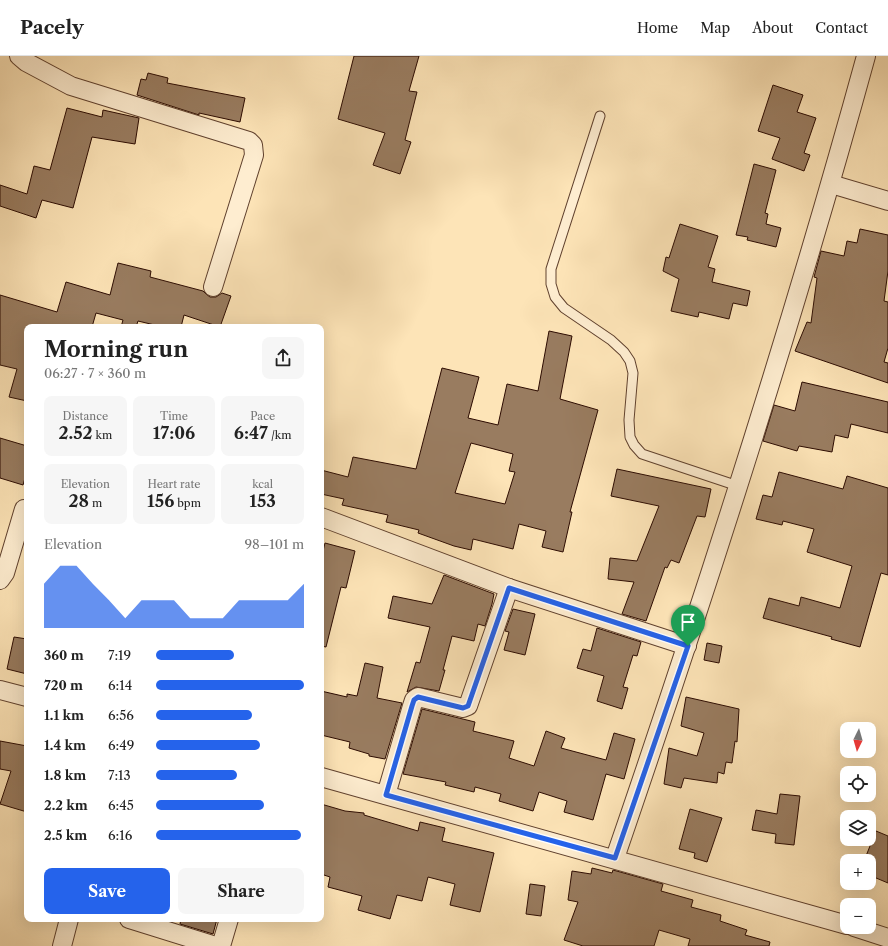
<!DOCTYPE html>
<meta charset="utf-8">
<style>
body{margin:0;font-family:"Libre Caslon Text",serif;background:#f6f6f6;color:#222;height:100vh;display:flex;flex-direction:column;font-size:15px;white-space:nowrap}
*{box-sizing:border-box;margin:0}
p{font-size:13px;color:#767676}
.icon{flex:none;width:22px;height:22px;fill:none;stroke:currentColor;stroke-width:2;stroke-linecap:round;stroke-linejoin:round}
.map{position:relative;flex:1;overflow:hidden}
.side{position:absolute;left:24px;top:268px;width:300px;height:598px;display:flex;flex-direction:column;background:#fff;border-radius:8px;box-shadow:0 4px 16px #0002}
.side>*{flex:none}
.needle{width:26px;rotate:185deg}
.controls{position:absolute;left:840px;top:666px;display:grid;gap:8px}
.controls a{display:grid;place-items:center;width:36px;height:36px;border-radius:8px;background:#fff;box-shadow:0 4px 16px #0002;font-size:20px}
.pin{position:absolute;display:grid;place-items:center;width:34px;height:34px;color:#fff;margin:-41px -17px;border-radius:50% 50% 50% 0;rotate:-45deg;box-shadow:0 0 4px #0007}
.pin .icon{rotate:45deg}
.round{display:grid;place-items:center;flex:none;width:42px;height:42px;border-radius:8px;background:#f6f6f6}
.head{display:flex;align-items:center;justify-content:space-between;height:68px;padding:0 20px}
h1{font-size:22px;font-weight:700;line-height:30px}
.metrics{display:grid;grid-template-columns:repeat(3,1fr);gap:6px;height:68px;padding:4px 20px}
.metrics div{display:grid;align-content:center;border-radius:8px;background:#f6f6f6;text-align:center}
.metrics b{font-size:17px;font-weight:700}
.metrics small{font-size:11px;font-weight:400}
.metrics p{font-size:11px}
.chart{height:112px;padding:8px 20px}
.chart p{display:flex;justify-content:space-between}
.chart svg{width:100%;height:72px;margin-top:4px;fill:#2563eb;opacity:.7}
.button{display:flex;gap:8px;margin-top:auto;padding:8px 20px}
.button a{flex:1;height:46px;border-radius:8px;background:#2563eb;color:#fff;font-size:16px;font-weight:700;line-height:46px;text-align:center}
.button a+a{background:#f6f6f6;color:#222}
ul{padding:0 20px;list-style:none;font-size:13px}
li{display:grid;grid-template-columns:64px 48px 1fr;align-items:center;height:30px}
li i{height:10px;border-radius:5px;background:#2563eb}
header{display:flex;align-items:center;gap:24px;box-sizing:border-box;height:56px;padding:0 20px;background:#fff;border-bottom:1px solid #e0e0e0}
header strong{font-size:19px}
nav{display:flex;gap:22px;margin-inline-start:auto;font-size:14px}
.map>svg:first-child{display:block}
.building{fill:#997c60;stroke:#2c0b01;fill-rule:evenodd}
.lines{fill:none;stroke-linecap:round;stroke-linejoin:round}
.lane-casing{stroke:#60412e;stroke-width:11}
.street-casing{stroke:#60412e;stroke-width:20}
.lane{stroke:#feedd0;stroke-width:9}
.street{stroke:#feedd0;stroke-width:18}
.route-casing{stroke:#fff;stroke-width:8}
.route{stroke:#2563eb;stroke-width:5}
</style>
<header>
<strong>Pacely</strong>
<nav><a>Home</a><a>Map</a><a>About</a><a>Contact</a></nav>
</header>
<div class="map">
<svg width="888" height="890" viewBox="0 0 888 890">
<rect width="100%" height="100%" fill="#fde4b7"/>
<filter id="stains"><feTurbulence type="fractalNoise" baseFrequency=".005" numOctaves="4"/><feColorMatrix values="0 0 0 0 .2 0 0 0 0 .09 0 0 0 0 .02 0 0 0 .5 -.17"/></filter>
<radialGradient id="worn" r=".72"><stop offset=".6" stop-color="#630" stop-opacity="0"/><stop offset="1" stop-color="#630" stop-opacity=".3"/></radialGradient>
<g class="building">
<path d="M354,0h65l-10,35 8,1 -12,48 6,2 -11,32 -27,-9 12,-32 -47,-14z"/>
<path d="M148,17l20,5 -1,5 78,15 -5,24 -41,-9v2l-62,-20 4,-16 5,1z"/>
<path d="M773,29l30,10 -6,17 19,6 -12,35 6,2 -6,16 -32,-12 8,-21 -22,-7z"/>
<path d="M67,52l35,9 1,-7 36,8 -4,26 -43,-7 -19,71 -31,-8 -6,18 -36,-12v-21l27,9 7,-28 16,4z"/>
<path d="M754,108l22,6 -11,43 3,1 -2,10 15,4 -5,19 -29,-7 1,-3 -12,-2z"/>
<path d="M680,168l38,12 -10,31 7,2 -3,13 38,9 -3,15 -14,-3 -4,16 -30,-7 -1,5 -27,-6 8,-32 -16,-8 3,-14 3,1z"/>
<path d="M860,173l28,6v36l-4,30 4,1v46l-4,14 4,1v20l-93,-32 12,-29 4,1 6,-45 -3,-1 7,-26 23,5 3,-15 10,2z"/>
<path d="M118,207l33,8 -1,6 53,14 3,3 4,3h6l6,-4 9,3 -11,31 -36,-12 -3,12h-18l-25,-6 -2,6h-15l2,-7 -27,-7 -4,14h-65v74l-18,-4 8,-28 -17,-4v-70l57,17 9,-30 44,13z"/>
<path d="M549,275l23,5 -12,63 38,11 -28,102h2l-9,40 -21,-5 4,-16 -27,-7 -6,25 -40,-10 -2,11 -17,-4 -36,-13 1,-3 -33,-8 2,-7 -46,-10 2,-6 -23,-5v-24l27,7 5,-20 63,12 26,-101 37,9 -11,41 30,7 9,-41 31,7zM471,387l42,11 -4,17 6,1 -10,32 -50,-11z"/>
<path d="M802,326l86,20v31l-37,-9 -3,14 -13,-3 -3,17 -33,-6 -2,5 -34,-10 11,-36 21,6z"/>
<path d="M0,382l27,8v25l-4,14 -23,-7z"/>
<path d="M617,413l94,20 -6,28 -8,-1 -18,47 -8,-3 -4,8 -2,-1 -19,54 -24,-7 12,-32 -26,-3 2,-21 27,3 22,-55 -48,-10z"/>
<path d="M779,416l64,17 4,-13 41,12v87l-7,-2 -21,74 -29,-8 1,-2 -69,-19 6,-20 30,8 2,-9 39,11 12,-42 -45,-14 7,-23 -31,-8 -1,4 -26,-6 7,-24 9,2z"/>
<path d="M325,487l30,8 -9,37 -5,-1 -15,60 -5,-1v-87z"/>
<path d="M444,519l50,19 -2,10 -7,22 -7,-2 -4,17 -22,-5 -9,34h2l-6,21 -23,-4 -9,5 9,-30 4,1 10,-36 -42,-9 5,-22 39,8z"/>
<path d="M513,553l22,5 -10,41 -21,-5 5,-18 -4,-1z"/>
<path d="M597,572l44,14 -4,14 -4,-1 -10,32 5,1 -6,21 -25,-8 7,-25 -27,-8 6,-19 8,2z"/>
<path d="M14,581l13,2v35l-20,-5z"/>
<path d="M707,587l15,3 -3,17 -15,-3z"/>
<path d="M365,607l18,4 -6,31 25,5 -17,56 -16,-3v-2l-20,-6 1,-6 -29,-7v-44l26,6v-3l10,2z"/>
<path d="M686,641l53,12 -2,33 -2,-1 -3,22 -6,-1 -2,12 -6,-2 -1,11 -33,-5 -3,10 -17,-4 5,-36 28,8 7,-23 -23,-7z"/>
<path d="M422,653l53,13 -2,9 41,10 -5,17 25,8 12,-35 19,7 -4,10 45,12 8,-27 21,6 -11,40 -18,-5 -13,46 -29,-8 3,-11 -28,-9 -6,19 -34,-10 2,-7 -26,-7 -1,5 -29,-7 1,-3 -43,-8z"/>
<path d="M0,685l27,5v66l-27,-8 11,-33 -11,-2z"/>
<path d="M780,738l20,2 -6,49 -19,-2 1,-9 -24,-4 4,-20 21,4z"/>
<path d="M321,748l24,7 19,2v2l54,16 2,-9 25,6 -3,13 52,12 -14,59 -30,-7 5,-21 -27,-7 -6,24 -25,-6 -7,24 -32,-9 4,-14 -34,-9 2,-10 -9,-3z"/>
<path d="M690,753l32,9 -15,44 -13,-4 1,-5 -16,-4z"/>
<path d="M876,775l12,5v47l-19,-8v-14h-5z"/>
<path d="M592,812l20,5 1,-3 50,14 -2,7 32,9 -2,7 30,8 -1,6 27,9 -2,5 25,7 -1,4h-81l2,-7 -31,-9 -5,16h-71l-19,-6 14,-38 -10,-2 4,-29 19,3z"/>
<path d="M530,828l15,2 -4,30 -15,-2z"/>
<path d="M181,863h36l-4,15 -33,-10z"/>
</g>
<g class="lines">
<defs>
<path id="lane" d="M600,60l-49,153v15l4,13 9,11 47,32 13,12 6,9 3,12 -4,47 1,17 4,8 8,9 96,32"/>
<g id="street">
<path d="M19,0l7,6 45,24 178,55 4,4 1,10 -41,132"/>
<path d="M831,128l57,17"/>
<path d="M321,461l188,71 178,58"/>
<path d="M0,524l5,-7 19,-64"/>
<path d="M0,634l27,7"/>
<path d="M321,721l526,148"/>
<path d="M386,739l26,-89 2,-6 4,-3 45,11 5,-2 41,-118"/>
<path d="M615,802c91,-265 177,-532 251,-802"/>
<path d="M129,863l87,27"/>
<path d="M854,871l34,11"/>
<path d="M62,890l7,-27"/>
<path d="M221,890l8,-27"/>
</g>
</defs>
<use href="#lane" class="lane-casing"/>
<use href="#street" class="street-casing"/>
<use href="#lane" class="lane"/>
<use href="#street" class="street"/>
</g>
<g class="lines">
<defs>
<path id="route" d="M509,532l179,58 -73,212 -229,-63 26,-89 2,-6 4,-3 45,11 5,-2z"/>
</defs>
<use href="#route" class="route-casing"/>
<use href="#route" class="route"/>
</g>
<rect width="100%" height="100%" filter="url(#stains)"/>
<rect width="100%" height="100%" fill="url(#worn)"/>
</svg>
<div class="controls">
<a><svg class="needle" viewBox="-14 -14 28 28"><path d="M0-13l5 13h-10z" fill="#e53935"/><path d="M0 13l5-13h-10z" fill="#767676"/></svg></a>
<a><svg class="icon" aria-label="locate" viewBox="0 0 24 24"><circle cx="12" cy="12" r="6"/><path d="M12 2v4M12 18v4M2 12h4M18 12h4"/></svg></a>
<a><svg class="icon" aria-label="layers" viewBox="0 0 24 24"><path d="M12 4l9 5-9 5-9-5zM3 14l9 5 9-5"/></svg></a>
<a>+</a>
<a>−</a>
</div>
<div class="pin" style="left:688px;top:590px;background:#1e9e55"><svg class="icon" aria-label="arrive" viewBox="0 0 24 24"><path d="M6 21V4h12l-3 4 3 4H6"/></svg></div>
<section class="side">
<div class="head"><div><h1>Morning run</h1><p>06:27 · 7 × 360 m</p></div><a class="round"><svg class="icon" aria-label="share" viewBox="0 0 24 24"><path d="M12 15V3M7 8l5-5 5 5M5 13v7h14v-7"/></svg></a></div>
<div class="metrics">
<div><p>Distance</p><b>2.52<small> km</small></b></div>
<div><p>Time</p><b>17:06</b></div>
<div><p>Pace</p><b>6:47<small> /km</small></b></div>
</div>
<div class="metrics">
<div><p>Elevation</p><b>28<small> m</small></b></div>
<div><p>Heart rate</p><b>156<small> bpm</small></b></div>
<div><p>kcal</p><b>153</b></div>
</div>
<div class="chart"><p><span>Elevation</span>98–101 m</p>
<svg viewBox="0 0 160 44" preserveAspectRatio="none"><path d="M0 44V17L10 6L20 6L30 17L40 27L50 38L60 27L70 27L80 27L90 38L100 38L110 38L120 27L130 27L140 27L150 27L160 17V44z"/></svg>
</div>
<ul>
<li><b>360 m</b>7:19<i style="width:53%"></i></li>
<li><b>720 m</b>6:14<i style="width:100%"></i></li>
<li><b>1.1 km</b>6:56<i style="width:65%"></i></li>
<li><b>1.4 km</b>6:49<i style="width:70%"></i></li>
<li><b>1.8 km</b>7:13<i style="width:55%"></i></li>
<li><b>2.2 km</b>6:45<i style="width:73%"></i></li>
<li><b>2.5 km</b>6:16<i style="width:98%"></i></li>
</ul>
<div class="button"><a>Save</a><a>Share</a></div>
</section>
</div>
